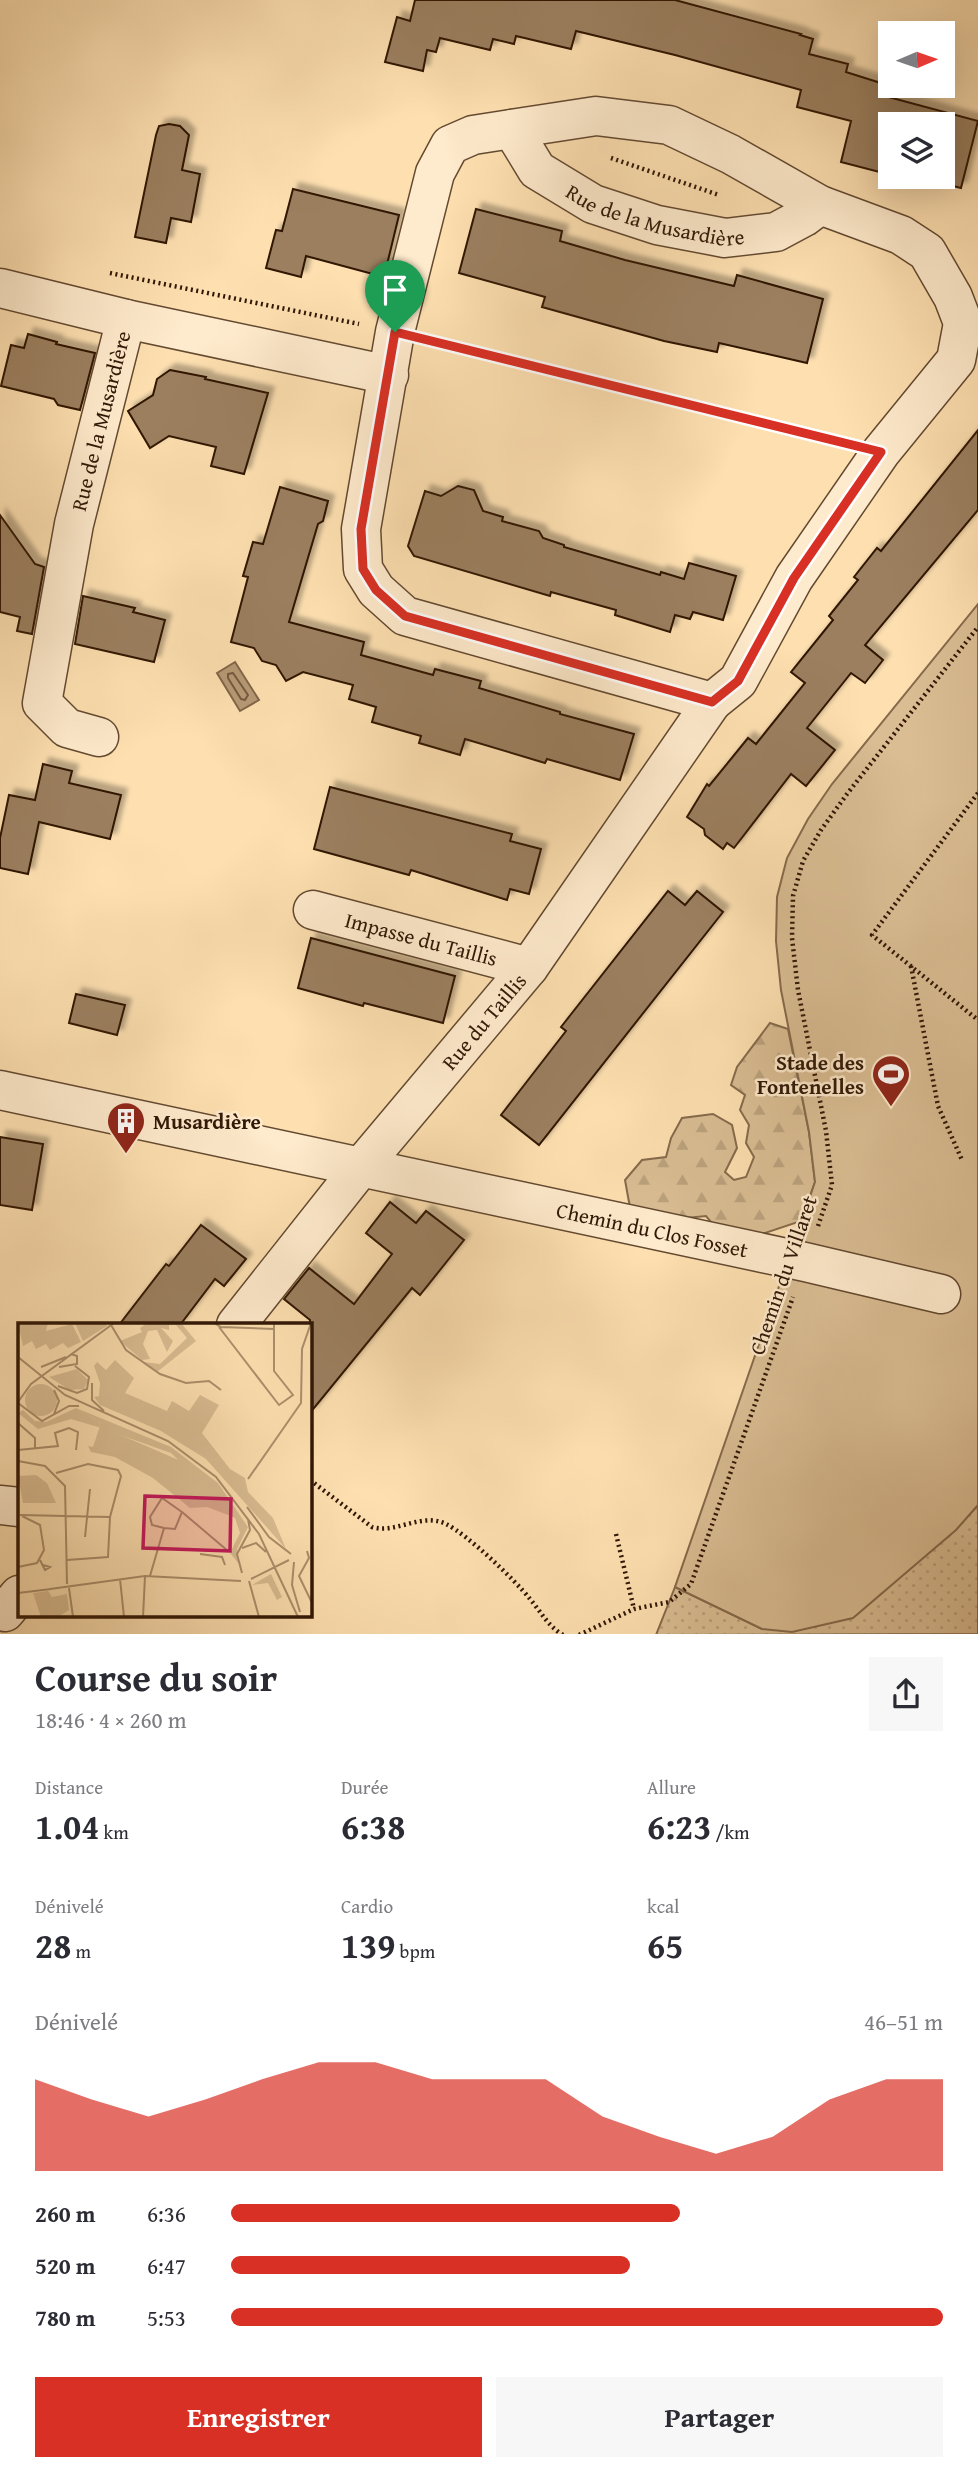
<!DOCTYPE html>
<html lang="fr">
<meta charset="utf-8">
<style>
body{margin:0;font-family:"Gentium Book Plus",serif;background:#f7f7f7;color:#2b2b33;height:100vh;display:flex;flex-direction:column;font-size:26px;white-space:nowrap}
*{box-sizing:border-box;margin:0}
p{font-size:23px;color:#7c7c81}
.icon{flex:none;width:38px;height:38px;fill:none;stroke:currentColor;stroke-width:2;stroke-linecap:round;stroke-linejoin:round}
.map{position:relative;height:1634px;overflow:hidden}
.drawer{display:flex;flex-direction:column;background:#fff;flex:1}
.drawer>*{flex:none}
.needle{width:46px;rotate:88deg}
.fabs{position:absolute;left:878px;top:21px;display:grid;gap:14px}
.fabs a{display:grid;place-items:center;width:77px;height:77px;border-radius:0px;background:#fff;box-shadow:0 7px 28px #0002;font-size:35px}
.pin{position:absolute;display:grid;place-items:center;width:60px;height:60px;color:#fff;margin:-72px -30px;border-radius:50% 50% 50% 0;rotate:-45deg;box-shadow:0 0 7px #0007}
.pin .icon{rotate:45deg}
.round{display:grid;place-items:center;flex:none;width:74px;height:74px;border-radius:0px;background:#f7f7f7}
.head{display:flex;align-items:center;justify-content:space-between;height:119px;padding:0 35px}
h1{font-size:38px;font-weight:700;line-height:52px}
.figures{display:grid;grid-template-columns:repeat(3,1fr);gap:10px;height:119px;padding:7px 35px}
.figures div{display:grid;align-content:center}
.figures b{font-size:35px;font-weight:700}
.figures small{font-size:19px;font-weight:400}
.figures p{font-size:19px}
.chart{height:196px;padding:14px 35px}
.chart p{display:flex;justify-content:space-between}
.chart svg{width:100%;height:126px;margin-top:7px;fill:#d93025;opacity:.7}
.button{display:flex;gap:14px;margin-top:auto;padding:14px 35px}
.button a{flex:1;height:80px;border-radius:0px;background:#d93025;color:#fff;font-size:28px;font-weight:700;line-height:80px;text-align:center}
.button a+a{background:#f7f7f7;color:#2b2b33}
ul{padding:0 35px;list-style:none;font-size:23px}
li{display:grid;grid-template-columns:112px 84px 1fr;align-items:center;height:52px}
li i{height:18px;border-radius:9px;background:#d93025}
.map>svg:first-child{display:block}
.grass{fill:url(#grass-dots);stroke:#856a4c;stroke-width:2}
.forest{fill:url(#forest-firs);stroke:#856a4c;stroke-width:2}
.pitch{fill:#dabd93;stroke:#856a4c;stroke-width:2}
.water{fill:#b79b76;stroke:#816649;stroke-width:2}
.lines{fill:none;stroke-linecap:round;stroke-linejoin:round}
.shore{stroke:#74593e;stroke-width:2}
.building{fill:#9b7f5e;stroke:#301706;stroke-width:2;filter:url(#shadow)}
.minor-casing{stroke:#634930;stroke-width:41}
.path{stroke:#301706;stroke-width:4.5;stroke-dasharray:2 3.5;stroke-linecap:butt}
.minor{stroke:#feeacc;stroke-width:38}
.route-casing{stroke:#fff;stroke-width:14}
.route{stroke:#d93025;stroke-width:9}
.labels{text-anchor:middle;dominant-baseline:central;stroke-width:5;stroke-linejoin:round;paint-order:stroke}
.street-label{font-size:21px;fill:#301706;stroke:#feeacc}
.poi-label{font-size:21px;font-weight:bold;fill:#301706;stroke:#feeacc;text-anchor:end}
.inset-road{fill:none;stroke:#ab8f6c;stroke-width:2}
.view{fill:#c2185b;fill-opacity:0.15;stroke:#c2185b;stroke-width:3.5}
.inset-edge{fill:none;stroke:#301706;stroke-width:3.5}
</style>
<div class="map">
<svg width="978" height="1635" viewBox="0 0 978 1635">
<defs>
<pattern id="grass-dots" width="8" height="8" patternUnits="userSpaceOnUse" patternTransform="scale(1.75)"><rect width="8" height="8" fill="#dabd93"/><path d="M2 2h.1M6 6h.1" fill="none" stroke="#bba27d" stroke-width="1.8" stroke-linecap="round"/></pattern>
<pattern id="forest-firs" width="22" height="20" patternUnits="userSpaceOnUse" patternTransform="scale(1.75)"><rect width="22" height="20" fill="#dabd93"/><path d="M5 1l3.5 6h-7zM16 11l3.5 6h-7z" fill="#bba27d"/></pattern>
<filter id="shadow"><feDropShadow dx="6" dy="-6" stdDeviation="2" flood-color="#0004"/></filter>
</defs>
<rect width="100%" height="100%" fill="#fddfb0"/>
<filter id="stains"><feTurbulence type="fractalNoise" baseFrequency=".00286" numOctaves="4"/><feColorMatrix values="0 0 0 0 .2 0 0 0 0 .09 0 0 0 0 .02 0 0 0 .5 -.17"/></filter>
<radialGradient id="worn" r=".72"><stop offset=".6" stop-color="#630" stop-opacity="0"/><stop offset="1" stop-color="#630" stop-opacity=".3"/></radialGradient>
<path class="grass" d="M978,1505v129l-322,1 19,-48 87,42 193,-99z"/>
<path class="forest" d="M770,1023l18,6 21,103 6,50 -14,39 -54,18 -24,-3 -17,-20 -20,2 -56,-10 -5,-28 17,-20 24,-3 5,-19 11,-20 31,-4 19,11 5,23 -12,24 9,8 12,-3 8,-20 -8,-14 3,-18 -9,-15 5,-15 -14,-10 6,-18z"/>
<path class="pitch" d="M978,604v901l-22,25 -103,88 -61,14 -30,-3 -87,-42 140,-405 -6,-50 -28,-142 -5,-49 1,-44 10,-39 21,-39 24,-35z"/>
<path class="water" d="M235,662l24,38 -19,11 -23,-38z"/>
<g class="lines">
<path class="shore" d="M233,673l15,22 -3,5 -4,-1 -13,-21v-4z"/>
</g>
<g class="building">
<path d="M415,0h260l126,34 -1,1 13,4 -4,15 39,10 -2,8 38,12 -3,11 97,26 -17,67 -40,-10 -2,4 -21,-5h45v-53h-52v51l-50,-13 10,-41 -54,-14 4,-17 -126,-35 -99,-24 -5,18 -55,-13 -2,8 -21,-5 -3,11 -50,-12 -4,14 -9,-2 -4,21 -38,-9 12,-45 13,4z"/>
<path d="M169,124l11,2 9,9 -7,35 18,4 -9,48 -20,-4 -5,25 -31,-6 21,-102 3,-9z"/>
<path d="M293,189l106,26 -15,62 -78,-21 -5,21 -35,-9 10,-38 6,1z"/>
<path d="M476,209l86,22 -2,10 65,19 109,26 3,-11 86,24 -16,64 -88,-20 -2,9 -53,-11 -122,-34 3,-10 -86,-24z"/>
<path d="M28,334l29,8 -1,2 39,9 -15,57 -22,-5 -4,-6 -53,-13 10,-41 13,3z"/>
<path d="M170,370l36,7 -1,2 63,14 -24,81 -33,-8 5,-19 -47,-11 -19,12 -22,-37 25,-16 4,-16z"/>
<path d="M978,430v80l-113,135 18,15 -18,23 -14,-10 -44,55 28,22 -29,36 -15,-12 -57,74 -7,-5 -4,6 -18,-14 -1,-6 -17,-12 20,-33 2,2 39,-48 8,6 49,-61 -14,-11 42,-52 -4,-4 29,-36 -4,-3 23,-29 4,3z"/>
<path d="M458,486l16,4 9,21 20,6 -1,4 37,10 4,7 21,7v2l96,28 1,-3 23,7 5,-16 47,13 -13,44 -30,-8 -3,7 -15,-4 -5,17 -55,-17 1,-5 -65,-18 -1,4 -136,-40 -6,-10 17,-55 16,5z"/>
<path d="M280,487l48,14 -5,20 -5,3 -29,98 75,20 -3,13 72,20 2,-6 46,12 -2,7 81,24v2l74,20 -14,46 -73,-21 -2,4 -80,-24 -5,16 -41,-12 2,-7 -49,-14 4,-15 -27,-8 4,-14 -50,-13 -17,9 -10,-16 -14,-4 -8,-13 -23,-6 17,-65 -5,-1 10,-34 10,2z"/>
<path d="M0,515l35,49 9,3 -12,67 -15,-3 3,-14 -20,-5z"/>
<path d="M83,596l52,12 -2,4 32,8 -11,42 -79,-18z"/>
<path d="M43,764l29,7 -3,12 52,12 -11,44 -71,-17 -11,52 -28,-6v-30l9,-43 26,5z"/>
<path d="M330,787l182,47 -2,7 31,8 -12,45 -19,-5 -3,11 -96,-30 -2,5 -95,-26z"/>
<path d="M668,891l17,14 12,-14 26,21 -184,233 -38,-30 65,-84 -5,-4z"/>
<path d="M311,938l144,38 -12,47 -79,-20 -1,3 -65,-18z"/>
<path d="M76,994l49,11 -8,30 -48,-12z"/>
<path d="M0,1137l43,7 -11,66 -32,-5z"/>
<path d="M390,1202l26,21 10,-12 38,29 -44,55 -8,-7 -102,125v-93l-26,-21 25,-31 45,36 38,-50 -26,-21z"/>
<path d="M201,1225l45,34 -22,27 -9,-7 -35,46h-61l47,-61 3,2z"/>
</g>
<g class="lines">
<defs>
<g id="minor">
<path d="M596,116l73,9 61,29 90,51 81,30 26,17 26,45 10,26 -7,37 -75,92 -87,126 -56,103 -26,21 -307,-86 -29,-26 -13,-21 -2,-40 34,-197 40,-159 15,-28 23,-10z"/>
<path id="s1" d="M512,129l25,41 56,34 64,21 68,13 51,-6 28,-15 16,-12"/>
<path d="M0,288l126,31 263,56"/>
<path id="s2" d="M99,737l-32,-9 -25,-25 32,-179 52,-205"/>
<path id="s3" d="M313,910l216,57"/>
<path id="s4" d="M0,1090l805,172 136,32"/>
<path id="s5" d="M236,1325l125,-158 168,-200 183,-265"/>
<path d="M0,1505l19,2"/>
<path d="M5,1612l14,-17"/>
</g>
</defs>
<use href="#minor" class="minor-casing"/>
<g class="path">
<path d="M611,158l108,37"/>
<path d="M110,273l249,51"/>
<path d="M432,341l410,101"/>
<path d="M978,793l-106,142 106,85"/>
<path d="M911,966l27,140 24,54"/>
<path d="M818,1226l14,-41 -6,-54 -28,-141 -6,-52 1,-42 10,-35 18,-31 26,-36 131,-167"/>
<path d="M310,1480l62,47c25,7 49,-15 74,-3 22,11 68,55 84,75 11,13 18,27 33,36"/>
<path d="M616,1534l18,75"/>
<path d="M579,1635l55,-26 35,-7 22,-18 102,-287"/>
</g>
<use href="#minor" class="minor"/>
</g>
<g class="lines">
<defs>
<path id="route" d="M395,332l486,120 -87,126 -56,103 -26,21 -307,-86 -29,-26 -13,-21 -2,-40z"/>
</defs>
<use href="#route" class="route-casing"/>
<use href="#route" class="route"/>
</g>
<defs>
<symbol id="stadium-pin" viewBox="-11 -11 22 30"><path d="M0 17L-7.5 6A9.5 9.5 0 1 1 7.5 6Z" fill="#8f2418" stroke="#feeacc"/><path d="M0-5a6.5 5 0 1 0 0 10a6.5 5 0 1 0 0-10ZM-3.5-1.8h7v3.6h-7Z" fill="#fff"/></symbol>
<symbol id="building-pin" viewBox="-11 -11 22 30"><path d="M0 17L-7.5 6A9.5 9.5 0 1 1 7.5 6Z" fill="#8f2418" stroke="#feeacc"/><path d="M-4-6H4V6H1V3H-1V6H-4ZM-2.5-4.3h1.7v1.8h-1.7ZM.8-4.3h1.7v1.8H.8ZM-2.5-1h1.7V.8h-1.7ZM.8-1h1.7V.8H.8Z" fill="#fff"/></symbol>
</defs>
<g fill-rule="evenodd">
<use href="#stadium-pin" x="869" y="1052" width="44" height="60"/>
<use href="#building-pin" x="104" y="1099" width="44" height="60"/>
</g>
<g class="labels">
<g class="street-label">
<text stroke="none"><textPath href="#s1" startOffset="177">Rue de la Musardière</textPath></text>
<text stroke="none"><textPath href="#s2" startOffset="357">Rue de la Musardière</textPath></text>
<text stroke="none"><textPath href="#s3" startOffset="112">Impasse du Taillis</textPath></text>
<text stroke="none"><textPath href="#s5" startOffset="392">Rue du Taillis</textPath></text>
<text stroke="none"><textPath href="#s4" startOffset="667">Chemin du Clos Fosset</textPath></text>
<text transform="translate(783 1275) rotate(-71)">Chemin du Villaret</text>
</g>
<g class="poi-label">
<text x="864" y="1062">Stade des<tspan x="864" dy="24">Fontenelles</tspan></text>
<text x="153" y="1121" text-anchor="start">Musardière</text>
</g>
</g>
<g transform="translate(18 1323)">
<rect width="294" height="294" fill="#fddfb0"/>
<path d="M0,0h30l-2,8 26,-7 9,18 -13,6 -5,-5 -13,7 -4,-6 -10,5 -4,-8 -9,5zM57,0h30l2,3 -24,15zM97,37l19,18 -9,15 42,18 5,-10 17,10 11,-16 19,10 -17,28 28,36 15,9 3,14 25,26 13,31 -80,-90 -45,-28 -61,-26 -6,-8 5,-1 1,-13 -6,-17 3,-4 9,8zM59,46l11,11 -4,9 -14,1 -21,-13zM7 77a16 16 0 1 1 32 0a16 16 0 1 1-32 0ZM58,85l95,39 47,36 30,44 -11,22 2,15 -9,-11 10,-20 -5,-15 -7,-3 3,-4 -60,-58 -73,-26 3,-4z" fill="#dabd93"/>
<path d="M129,0h34l15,18 -39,31 -13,-10 16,2 27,-26 -11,-13h-7v5l-8,-2 12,13 -6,11 -10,-22 -9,1 -5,13 7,15 -8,1 -22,-19 22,-9 -2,-4zM58,85l25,15 -3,4 -27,-8 -33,10 -20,-16 5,-3 12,11 11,1zM253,251l11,23 -5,3 -9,-17 -16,2z" fill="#dabd93"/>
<path d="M18,152l11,8 9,20h-33l-5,-27zM30,268l4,6 15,-3 2,16 -11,7h-17l-8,-24z" fill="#dabd93"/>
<path d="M82,103l83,36 43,38 5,9 -3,6 -21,-8 -17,1 -37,-30 -38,-21 -24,-5 -3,-6 5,1z" fill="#dabd93"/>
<path class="inset-road" d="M196,0l7,4 53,2M93,2l15,25 34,24 26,9 23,-2 12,9M201,4l60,78 14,-10 -19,-24v-48M0,34l47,38 103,46 48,36 43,57 39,83M23,44l25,-10M41,44l18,-3v-8l-6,-2M74,60v17l12,11M40,63l19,7 10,-4 2,-12 -14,-11M36,67l5,11 -5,13M0,79l13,-18 83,-61M0,80l24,18 27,-15h10M0,100l17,15v11M0,127l40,-4 -3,-13 14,-5 9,4 -2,18M0,138l27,5 20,20 2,98M38,150l32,-9 30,6 3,6 -11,41 -2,40 -41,3M230,156l53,-76 1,-54 9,-26M229,184l22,30 22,17M164,189l46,39M2,192l90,2M67,214l5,-48M224,225l14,-5 10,9M289,228l2,7 -10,18 13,27M182,231l22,3 3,8M22,237l5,10 5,-3 -7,-2M276,239l-2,23 8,27M0,244l19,-4 7,-13 -4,-25 -18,-9M224,250l-5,-19 13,-24 -2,-11M132,253l14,-48 11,1 7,-17 -20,-14 -12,19 2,8 12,3M102,256l4,38M233,256l38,-19M231,258l10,36M51,265l4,29M32,266l95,-13 96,5M0,270l33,-4M125,294l2,-41"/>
<path class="view" d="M127,173l86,3 -1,52 -87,-3z"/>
<rect width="294" height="294" class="inset-edge"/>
</g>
<rect width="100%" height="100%" filter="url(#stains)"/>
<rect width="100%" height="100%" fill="url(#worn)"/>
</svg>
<div class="fabs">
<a><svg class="needle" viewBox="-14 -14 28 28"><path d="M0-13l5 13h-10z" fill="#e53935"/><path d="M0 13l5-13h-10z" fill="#7c7c81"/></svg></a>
<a><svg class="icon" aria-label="layers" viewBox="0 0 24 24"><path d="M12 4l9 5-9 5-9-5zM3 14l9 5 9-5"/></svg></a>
</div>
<div class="pin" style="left:395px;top:332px;background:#1e9e55"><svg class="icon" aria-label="arrive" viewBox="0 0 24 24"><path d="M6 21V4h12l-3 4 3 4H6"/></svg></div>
</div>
<section class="drawer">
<div class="head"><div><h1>Course du soir</h1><p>18:46 · 4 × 260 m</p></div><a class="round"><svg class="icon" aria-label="share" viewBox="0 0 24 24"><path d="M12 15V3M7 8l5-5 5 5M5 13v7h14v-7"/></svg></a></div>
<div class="figures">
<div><p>Distance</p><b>1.04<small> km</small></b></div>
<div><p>Durée</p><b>6:38</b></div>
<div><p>Allure</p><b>6:23<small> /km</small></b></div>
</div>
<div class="figures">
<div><p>Dénivelé</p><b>28<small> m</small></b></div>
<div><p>Cardio</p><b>139<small> bpm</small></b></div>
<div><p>kcal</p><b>65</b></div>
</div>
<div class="chart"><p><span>Dénivelé</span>46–51 m</p>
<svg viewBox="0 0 160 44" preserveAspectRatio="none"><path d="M0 44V12L10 19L20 25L30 19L40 12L50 6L60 6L70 12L80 12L90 12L100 25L110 32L120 38L130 32L140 19L150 12L160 12V44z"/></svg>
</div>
<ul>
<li><b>260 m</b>6:36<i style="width:63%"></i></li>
<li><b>520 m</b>6:47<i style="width:56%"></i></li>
<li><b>780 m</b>5:53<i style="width:100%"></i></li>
</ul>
<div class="button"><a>Enregistrer</a><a>Partager</a></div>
</section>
